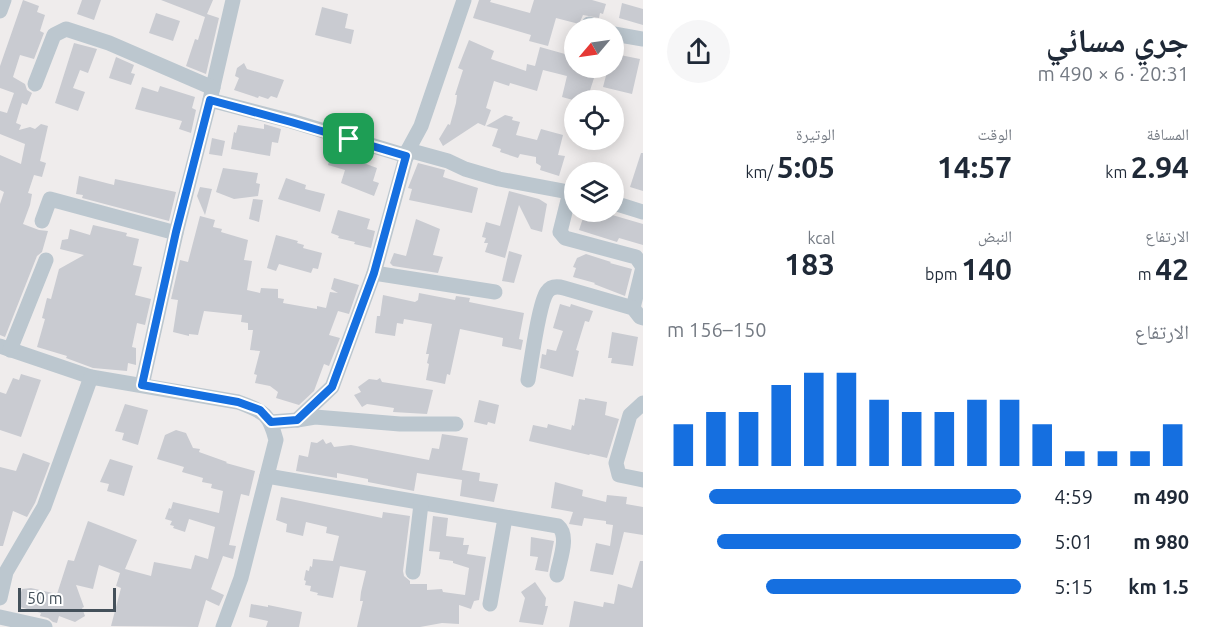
<!DOCTYPE html>
<html lang="ar">
<meta charset="utf-8">
<style>
body{margin:0;font-family:Ubuntu,"Noto Naskh Arabic",sans-serif;background:#f6f6f7;color:#1f2937;direction:rtl;height:100vh;display:flex;flex-direction:column;font-size:22px;white-space:nowrap}
*{box-sizing:border-box;margin:0}
p{font-size:20px;color:#747a83}
.icon{flex:none;width:33px;height:33px;fill:none;stroke:currentColor;stroke-width:2;stroke-linecap:round;stroke-linejoin:round}
.map{position:relative;flex:1;overflow:hidden;direction:ltr}
.drawer{display:flex;flex-direction:column;background:#fff;width:570px}
.drawer>*{flex:none}
.needle{width:39px;rotate:241deg}
.fabs{position:absolute;left:564px;top:18px;display:grid;gap:12px}
.fabs a{display:grid;place-items:center;width:60px;height:60px;border-radius:50%;background:#fff;box-shadow:0 3px 15px #0003;font-size:30px}
.scale{position:absolute;left:18px;bottom:15px;width:98px;box-sizing:border-box;padding-left:6px;border:3px solid #44505a;border-top:0;font-size:16px;line-height:21px;white-space:nowrap;color:#44505a;-webkit-text-stroke:4px #fff;paint-order:stroke}
.pin{position:absolute;display:grid;place-items:center;width:51px;height:51px;color:#fff;margin:-26px;border-radius:12px;box-shadow:0 3px 9px #0006}
.round{display:grid;place-items:center;flex:none;width:63px;height:63px;border-radius:32px;background:#f6f6f7}
.headline{display:flex;align-items:center;justify-content:space-between;height:102px;padding:0 24px}
h1{font-size:33px;font-weight:700;line-height:45px}
.figures{display:grid;grid-template-columns:repeat(3,1fr);gap:9px;height:102px;padding:6px 24px}
.figures div{display:grid;align-content:center}
.figures b{font-size:30px;font-weight:700}
.figures small{font-size:16px;font-weight:400}
.figures p{font-size:16px}
.chart{height:168px;padding:12px 24px}
.chart p{display:flex;justify-content:space-between}
.chart svg{width:100%;height:108px;margin-top:6px;stroke:#156fe0;stroke-width:6}
ul{padding:0 24px;list-style:none;font-size:20px}
li{display:grid;grid-template-columns:96px 72px 1fr;align-items:center;height:45px}
li i{height:15px;border-radius:8px;background:#156fe0}
main{display:flex;flex:1;min-height:0}
.map>svg:first-child{display:block}
.building{fill:#c9cbd1}
.lines{fill:none;stroke-linecap:round;stroke-linejoin:round}
.minor{stroke:#bcc7cf;stroke-width:15}
.route-casing{stroke:#fff;stroke-width:12}
.route{stroke:#156fe0;stroke-width:8}
</style>
<main>
<section class="drawer">
<div class="headline"><div><h1>جري مسائي</h1><p>20:31 · 6 × 490 m</p></div><a class="round"><svg class="icon" aria-label="share" viewBox="0 0 24 24"><path d="M12 15V3M7 8l5-5 5 5M5 13v7h14v-7"/></svg></a></div>
<div class="figures">
<div><p>المسافة</p><b>2.94<small> km</small></b></div>
<div><p>الوقت</p><b>14:57</b></div>
<div><p>الوتيرة</p><b>5:05<small> /km</small></b></div>
</div>
<div class="figures">
<div><p>الارتفاع</p><b>42<small> m</small></b></div>
<div><p>النبض</p><b>140<small> bpm</small></b></div>
<div><p>kcal</p><b>183</b></div>
</div>
<div class="chart"><p><span>الارتفاع</span>150–156 m</p>
<svg viewBox="0 0 160 44" preserveAspectRatio="none"><path d="M5 44V27M15 44V22M25 44V22M35 44V11M45 44V6M55 44V6M65 44V17M75 44V22M85 44V22M95 44V17M105 44V17M115 44V27M125 44V38M135 44V38M145 44V38M155 44V27"/></svg>
</div>
<ul>
<li><b>490 m</b>4:59<i style="width:88%"></i></li>
<li><b>980 m</b>5:01<i style="width:86%"></i></li>
<li><b>1.5 km</b>5:15<i style="width:72%"></i></li>
</ul>
</section>
<div class="map">
<svg width="643" height="627" viewBox="0 0 643 627">
<rect width="100%" height="100%" fill="#efecec"/>
<g class="building">
<path d="M23,0l16,6 -2,6 8,3 -5,16 4,2 -10,26 -14,-4 -7,22 12,7 2,6 5,3 -5,12 -5,-2 -6,20 5,2 -2,5 11,-3 5,2 6,-5 7,2 -8,35 6,2 -4,14 -8,-2 -6,18 4,1 -2,11 -7,19 16,6 9,1 -6,21 -5,4 -32,81 -5,-2v-131l4,-12 -4,-2v-35l21,9 4,-20 -25,-10v-23l7,2 7,-20 -14,-5v-22z"/>
<path d="M82,0h19l-7,20 -17,-6z"/>
<path d="M161,0h52l-6,14 12,4 -13,56 -20,-8 9,-27 3,1 7,-23z"/>
<path d="M479,0h12l-1,2 40,11 4,-13h58l14,4 -3,10 -3,-1 -1,5 -16,-3 -4,9 -23,-6 -8,28 -19,-5 2,-6 -58,-17z"/>
<path d="M622,3l21,6v16l-24,-7z"/>
<path d="M322,7l26,7 -3,14 9,2 -3,14 -36,-9z"/>
<path d="M156,13l24,8 -7,20 -24,-8z"/>
<path d="M574,33v35h13l-2,8 9,2 -7,22h-14l-11,-3 5,-21 -24,-6 -6,21 -27,-8 -1,3 -15,-5 -8,27 5,2 -6,16 -7,-3 -35,23 -4,-7 9,-15 2,1 6,-22 1,-8h-2l8,-25 -5,-2 11,-28 25,11 -3,8 35,12 1,-7 8,2 5,-19 25,7z"/>
<path d="M74,43l23,6 -9,24 -8,-3 -7,18 12,4 -7,19 -23,-8z"/>
<path d="M620,55l20,4 -8,35 -29,-7 5,-19h8z"/>
<path d="M116,57l18,8 -3,8 4,1 -4,11 -22,-7z"/>
<path d="M244,63l3,6 37,11 -7,18 -6,-2 -3,3 -9,-3 -1,2 -24,-8 5,-12 -4,-2 2,-8z"/>
<path d="M160,86l35,11 -3,11 4,2 -5,23 -12,-4 3,-8 -47,-12 7,-22 16,5z"/>
<path d="M505,115l8,2 -1,3 8,2 -4,13 21,5 4,-11 22,6 -5,20 7,1 -6,20 -19,-6 1,-4 -5,-3v-6l-16,-3 -2,4 -18,-6 1,-3 -9,-3 6,-17 -12,-3z"/>
<path d="M264,124l17,5 -3,14 -6,-1 -2,14 -39,-7 3,-17 2,1 2,-8 26,4z"/>
<path d="M212,138l13,3 -3,15 -13,-2z"/>
<path d="M334,144l11,3 -3,8 35,13 -4,13 6,2 -5,13 -33,-13 4,-13 -17,-5z"/>
<path d="M641,153h2v38l-13,-4z"/>
<path d="M418,163l27,7 -2,7 35,11 -6,25 -63,-13 3,-11 -4,-1z"/>
<path d="M223,168l35,5 -2,10 4,1 -2,12 -24,3 -18,-7z"/>
<path d="M79,176l35,9 1,-6 61,13 -7,29 -87,-23 1,-3 -7,-1z"/>
<path d="M286,178l20,7 -1,4 20,5 -5,18 -42,-13z"/>
<path d="M200,187l12,2 -7,26 -8,-19z"/>
<path d="M509,191l30,8 8,5 -5,28 -11,-3 -12,-24 -14,53 -20,-6 3,-9h-4l2,-5 -4,-1 4,-15 14,4z"/>
<path d="M253,199l10,1 -4,22 -10,-3z"/>
<path d="M338,210l32,9 -3,10 8,2 -4,17 -17,-4 1,-2 -17,-4 1,-2 -8,-3z"/>
<path d="M585,212h17l41,12v21l-24,-7 -2,4 -38,-12z"/>
<path d="M200,216l15,4 -2,7 9,2 -1,3 27,8 -4,20 8,1 -5,29 13,3 1,-5 17,1v9l6,1 -1,4 34,6v-3l9,2 4,-16 8,1 -7,-4 3,-11 25,7 -10,29 -11,-3 -9,24 11,3 -11,28 -5,-2 -10,27 -15,14 -23,-7 2,-6 -8,-6 -15,-3 2,-8 -3,-1 6,-23 -10,-1 3,-20h-5v-7l-7,-1 1,-7 -38,-4 -6,24 -9,-1v2l-16,-4 5,-32 -7,-1 9,-39 8,2z"/>
<path d="M416,219l24,10 -7,26 10,2 -5,16 -45,-7 -3,-3 4,-10 12,3z"/>
<path d="M93,225l34,8 -1,3 13,3 -6,26 9,2 -7,28 16,4 -6,26 -8,-2 -5,24 4,1v17l-8,-2 -1,8 -34,-3 -27,-10 1,-2 -30,-9 8,-28 -3,-1 5,-20 4,1 8,-30 25,-14 -24,-6 2,-9 6,-1 2,-10 20,6z"/>
<path d="M276,235l22,6 -1,2 7,2 -1,3 19,5 -4,16 -5,-1 -2,5 -32,-9 -3,7 -9,-3z"/>
<path d="M509,251l13,4 -8,28 -12,-2z"/>
<path d="M586,254l25,8 -1,1 22,6 -7,27 -31,-12 1,-1 -22,-6 3,-9 -3,-1 4,-9z"/>
<path d="M419,293l36,7 1,-4 14,2 -1,4 55,11 -5,26 4,1 -2,10 -19,-4 1,-8 -43,-9 -10,46 -3,-1 -2,10 -19,-4 3,-16 -2,-1 2,-9h-3l6,-30 -28,-5 -1,5 -6,-1 -2,13 -20,-3 2,-17h3l3,-21 32,7 3,-2z"/>
<path d="M560,304l10,3 1,-3 22,7 -4,11 -4,-1 -9,29 3,1 -6,26 -33,-9 2,-14 4,1 1,-6 9,2 7,-20 -10,-3z"/>
<path d="M612,332l26,5 -5,29 -22,-3 1,-5h-4z"/>
<path d="M21,374l20,6 -20,57 -21,-7v-38l6,2 7,-16 6,2z"/>
<path d="M380,378l2,4 51,8 -6,24 -34,-2 1,-4 -27,-4 -5,3 -8,-12 7,-3 -3,-5 11,-8 8,1z"/>
<path d="M585,398l22,4 -2,13 14,4 -12,39 -17,-4 -1,1 -60,-14 4,-16 14,3 1,-4 23,6 1,-5 2,1 5,-27 6,1z"/>
<path d="M479,400l20,5 -4,19 -7,-2 -1,3 -13,-3z"/>
<path d="M125,404l23,6 -10,35 -16,-5 2,-7 -9,-2z"/>
<path d="M176,430l10,3 7,15 7,1 -1,3 28,10 -1,1 29,8 -6,25 -8,-2 -12,51 7,1 -3,13 -10,-3 -12,33 13,6 -5,11 -13,-6 -8,27 -87,-1 10,-38 -5,-2 4,-13 -21,-8 -6,24 -17,-4 8,22 -2,1 3,8 -10,6 -16,-6 -2,7 -4,-1 -5,-4 -8,-2 1,-3 -21,-6 1,-3 -3,-1 4,-14 9,-1 26,6 11,-34 6,1 14,-40 49,19 -12,29 26,7 3,-14 37,7 4,-14 13,4 7,-32 -26,-8 -4,13 -12,-4 1,-2 -4,-1 2,-4 -7,-2 4,-11 2,1 2,-7 46,11 4,-22 -12,-3 1,-4 -10,-2 1,-4 -21,-6 2,-5 -27,-8 8,-24z"/>
<path d="M442,434l26,4 -6,32 18,3 -1,8 19,3 -4,18 -34,-6 2,-16 -45,-7 -3,18 -46,-9v-3l-31,-6v5l-41,-7 3,-16 9,2 3,-15 6,1 6,-4 3,5 5,-2 3,5 17,-2 78,15 3,-12 7,1z"/>
<path d="M23,453l27,10 -15,40 -8,14 -14,-6 -10,35h-3v-79l16,4z"/>
<path d="M110,459l23,7 -9,30 -17,-5 2,-7 -9,-2z"/>
<path d="M555,482l28,8 -1,6 24,6 1,-7 20,2 -1,7 17,3v28l-19,-3 -11,43 -23,-4 6,-28 14,3 3,-21 -7,-1v-3l-22,-3 -2,8 -13,-2 4,-12 -22,-4z"/>
<path d="M281,497l101,21 1,-6 27,4 -7,55 1,5 6,5v3h17v6l15,-1 1,3 22,3 4,-27 -16,-5v-2l-14,-2 1,-7 -11,-1 4,-35 15,2 -2,18 18,2 -1,7h6l-2,9 19,3 -7,43 -5,1 -3,8 -12,-4v19l-17,-1 -22,4h-63l6,-26h-3l1,-9 5,-21 -26,-5 -7,32 -16,-3 1,-2 -8,-2 1,-5 -6,-1 1,-4 -2,-1 2,-10 3,1 1,-5 2,1 1,-8 20,2 6,-25 -13,-3 1,-6 -21,-5 -3,14 -17,-4 1,-8 -11,-4z"/>
<path d="M531,537l23,4 -6,31 -13,-2 3,-13 -8,-1z"/>
<path d="M640,561h3v66h-74l5,-26 29,6 1,-5 10,2 4,-20 14,4z"/>
<path d="M535,582l11,16 -1,8h3l-5,19 -24,-3 6,-24 -4,-6z"/>
<path d="M251,604l17,3v-2l34,7 -3,15h-33l2,-6 -19,-4z"/>
</g>
<g class="lines">
<g class="minor">
<path d="M233,0l-23,100 81,21 116,35"/>
<path d="M0,11l4,-11"/>
<path d="M589,24l10,4"/>
<path d="M614,34l29,5"/>
<path d="M35,84l19,-49 12,-6 43,14 104,45"/>
<path d="M408,150l40,11 17,8 34,10 75,14"/>
<path d="M570,192l-10,40 5,6 71,19 7,10 -10,41"/>
<path d="M614,203l29,9"/>
<path d="M42,221l8,-22 126,34"/>
<path d="M374,273l121,19"/>
<path d="M0,346l91,31 147,25c26,10 31,11 38,38l-35,138 -18,49"/>
<path d="M10,350l36,-90"/>
<path d="M528,380c3,-17 11,-77 19,-88 4,-6 10,-6 17,-4l69,20 7,9 3,1"/>
<path d="M142,385l34,-152 34,-133"/>
<path d="M643,403l-13,12 -14,48 3,12 24,5"/>
<path d="M297,420l18,-3 85,7h56"/>
<path d="M271,422l26,-2 35,-33 42,-114 34,-123 13,-24 43,-126"/>
<path d="M267,476l291,50c12,10 1,35 -1,49"/>
<path d="M413,572l8,-68"/>
<path d="M0,598l6,-26 38,-65 47,-130"/>
<path d="M490,604l15,-86"/>
<path d="M0,617l45,10"/>
</g>
</g>
<g class="lines">
<defs>
<path id="route" d="M210,100l81,22 115,34 -32,117 -42,114 -35,33 -26,2 -11,-12 -22,-8 -96,-17 34,-153z"/>
</defs>
<use href="#route" class="route-casing"/>
<use href="#route" class="route"/>
</g>
</svg>
<div class="fabs">
<a><svg class="needle" viewBox="-14 -14 28 28"><path d="M0-13l5 13h-10z" fill="#e53935"/><path d="M0 13l5-13h-10z" fill="#747a83"/></svg></a>
<a><svg class="icon" aria-label="locate" viewBox="0 0 24 24"><circle cx="12" cy="12" r="6"/><path d="M12 2v4M12 18v4M2 12h4M18 12h4"/></svg></a>
<a><svg class="icon" aria-label="layers" viewBox="0 0 24 24"><path d="M12 4l9 5-9 5-9-5zM3 14l9 5 9-5"/></svg></a>
</div>
<div class="scale">50 m</div>
<div class="pin" style="left:349px;top:139px;background:#1e9e55"><svg class="icon" aria-label="arrive" viewBox="0 0 24 24"><path d="M6 21V4h12l-3 4 3 4H6"/></svg></div>
</div>
</main>
